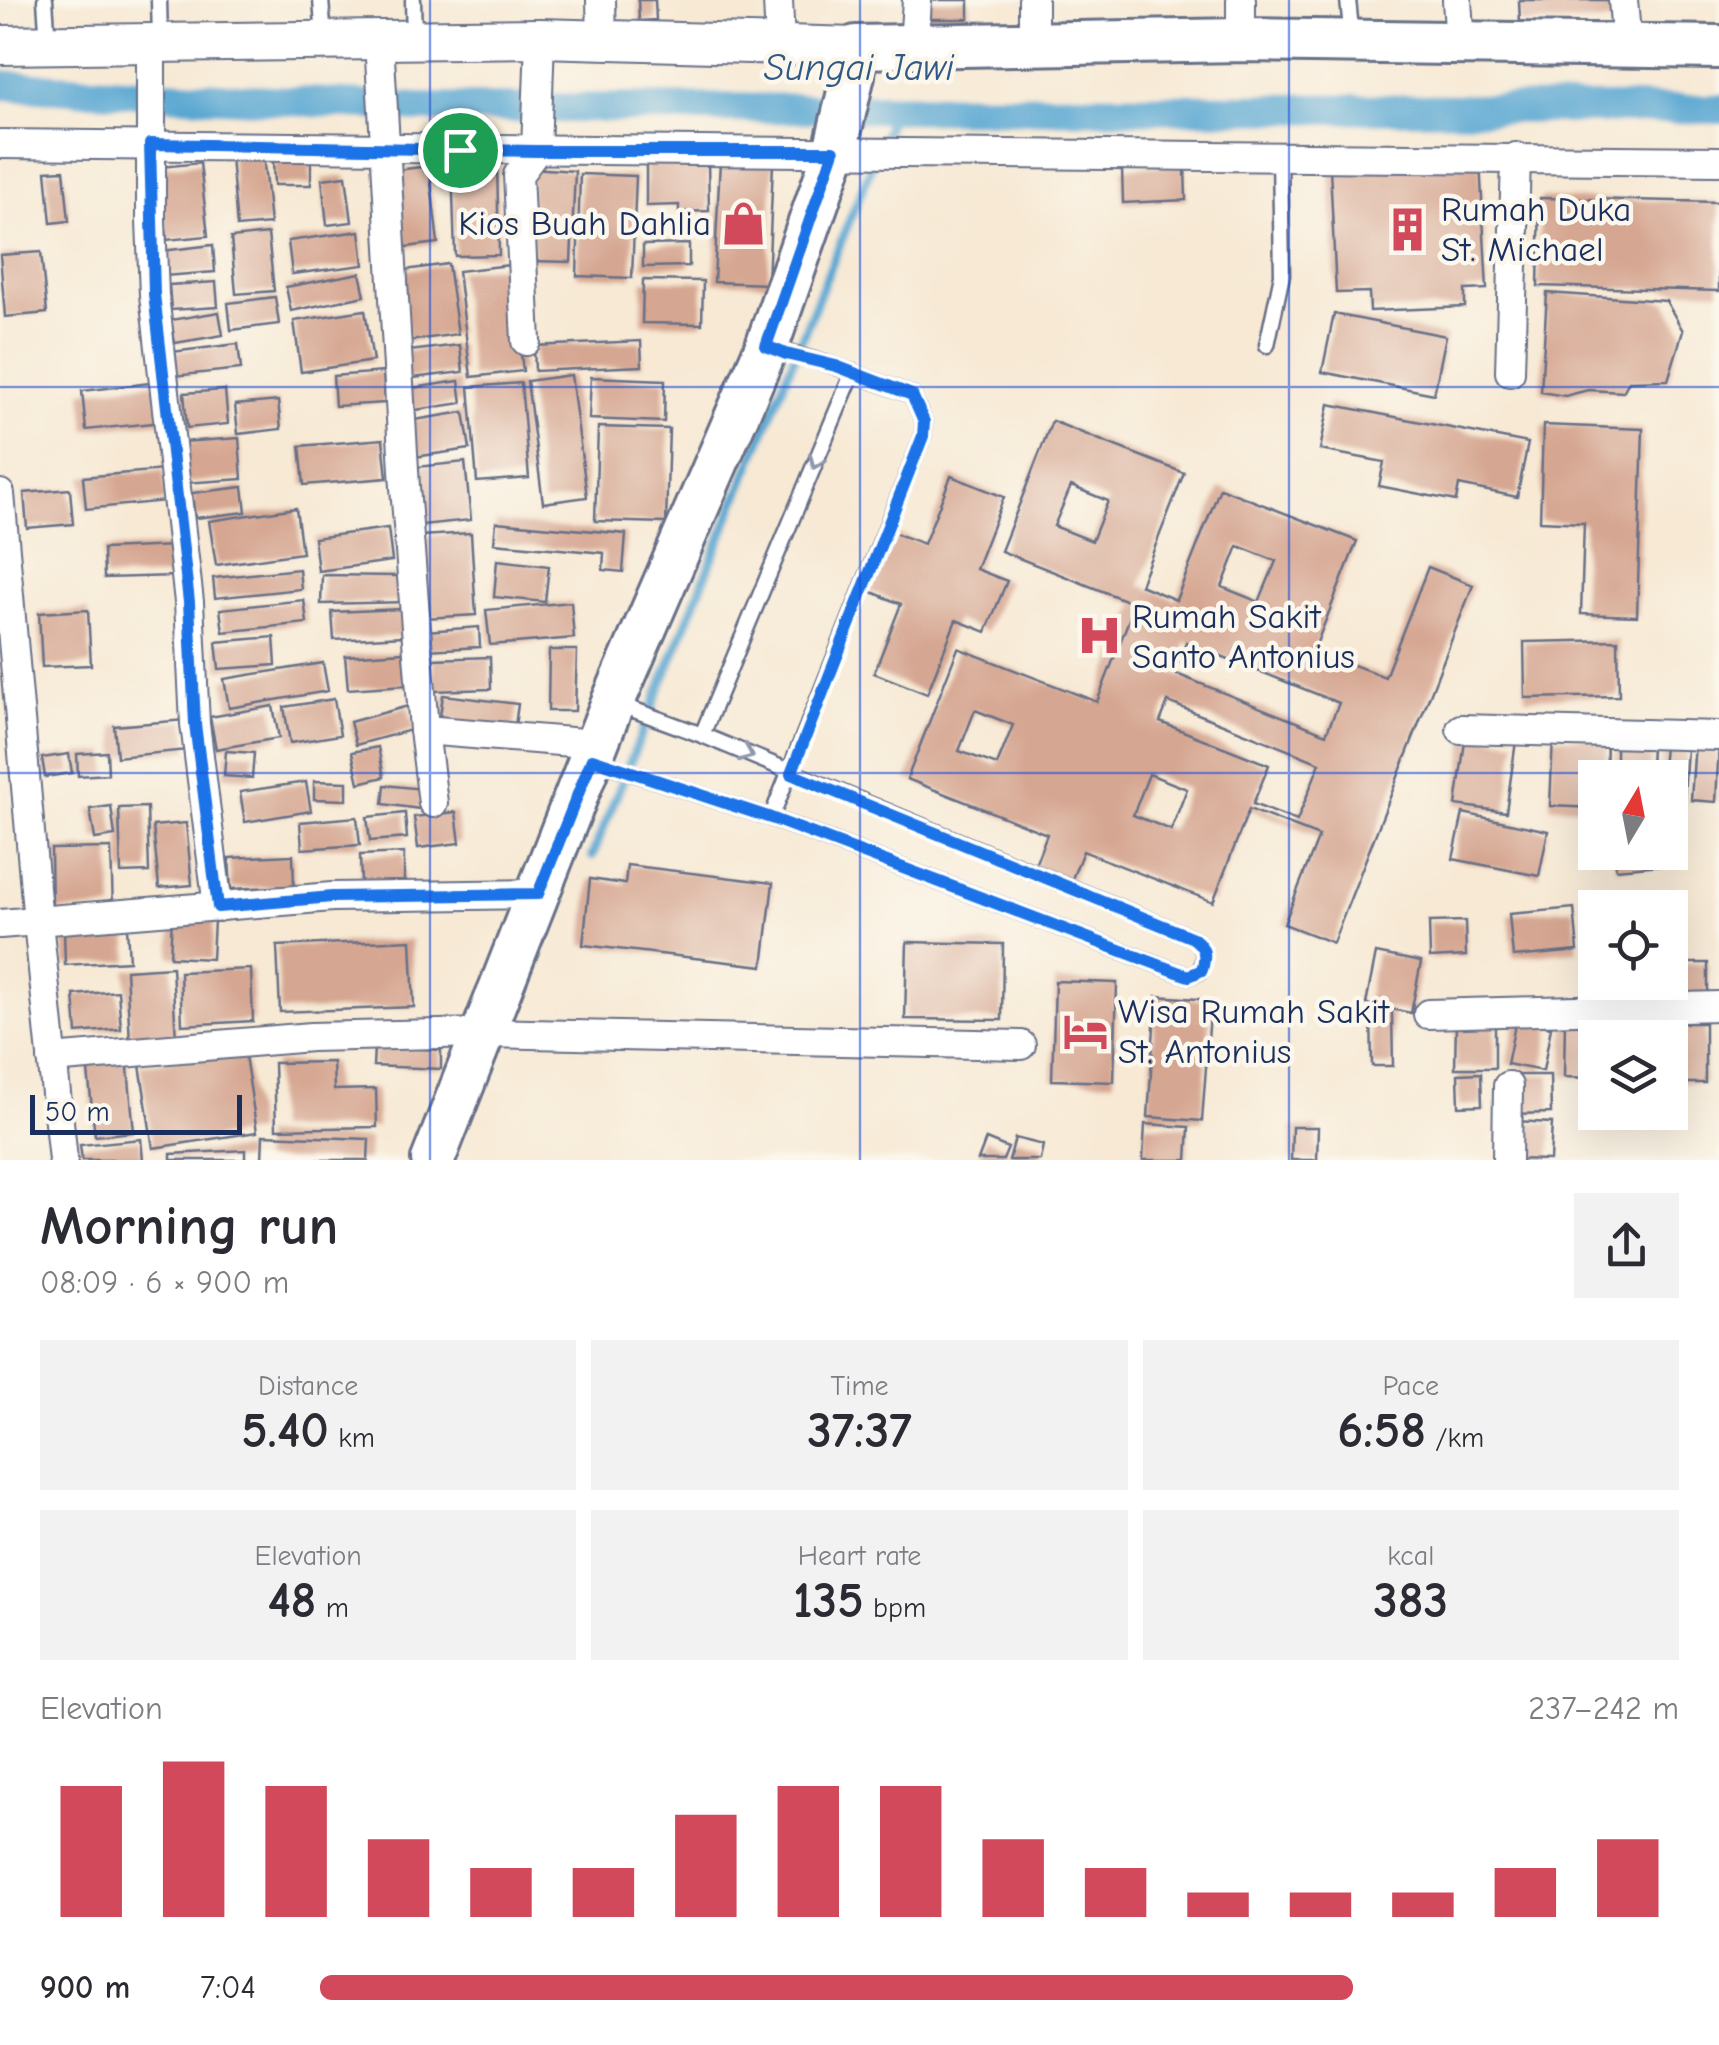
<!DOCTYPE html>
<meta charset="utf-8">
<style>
body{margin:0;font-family:"Comic Neue",sans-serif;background:#f2f2f3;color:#2b2b33;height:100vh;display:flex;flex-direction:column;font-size:38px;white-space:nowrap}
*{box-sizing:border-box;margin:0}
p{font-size:32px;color:#7c7c81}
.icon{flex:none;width:55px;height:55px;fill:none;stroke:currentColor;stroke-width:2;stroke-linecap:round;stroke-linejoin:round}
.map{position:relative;height:1160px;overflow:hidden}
.side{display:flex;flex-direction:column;background:#fff;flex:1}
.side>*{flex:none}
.needle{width:65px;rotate:10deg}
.buttons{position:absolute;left:1578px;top:760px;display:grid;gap:20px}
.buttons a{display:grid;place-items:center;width:110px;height:110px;border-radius:0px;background:#fff;box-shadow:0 10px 40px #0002;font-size:50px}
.scale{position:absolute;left:30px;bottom:25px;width:212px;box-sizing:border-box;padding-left:10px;border:5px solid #1b2f5e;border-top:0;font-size:28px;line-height:35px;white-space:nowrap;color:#1b2f5e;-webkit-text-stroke:8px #fbf7ec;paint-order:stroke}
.pin{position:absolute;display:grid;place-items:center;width:85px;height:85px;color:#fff;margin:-42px;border:5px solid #fff;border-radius:50%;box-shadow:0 2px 10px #0007}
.round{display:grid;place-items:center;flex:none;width:105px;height:105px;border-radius:0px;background:#f2f2f3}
.head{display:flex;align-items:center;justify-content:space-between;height:170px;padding:0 40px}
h1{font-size:55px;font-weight:600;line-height:75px}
.stats{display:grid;grid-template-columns:repeat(3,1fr);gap:15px;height:170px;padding:10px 40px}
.stats div{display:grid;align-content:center;border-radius:0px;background:#f2f2f3;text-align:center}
.stats b{font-size:50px;font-weight:600}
.stats small{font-size:28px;font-weight:400}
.stats p{font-size:28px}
.chart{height:280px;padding:20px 40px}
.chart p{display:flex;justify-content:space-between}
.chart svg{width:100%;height:180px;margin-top:10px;stroke:#d1495b;stroke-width:6}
ul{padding:0 40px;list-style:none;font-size:32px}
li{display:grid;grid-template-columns:160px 120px 1fr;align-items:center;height:75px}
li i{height:25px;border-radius:12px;background:#d1495b}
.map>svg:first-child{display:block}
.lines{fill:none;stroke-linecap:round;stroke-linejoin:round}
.stream{stroke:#57a6d1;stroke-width:9}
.canal{stroke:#57a6d1;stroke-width:30}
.building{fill:#d5a691;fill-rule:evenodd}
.lane-casing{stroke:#687087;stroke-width:19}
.street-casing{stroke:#687087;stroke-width:32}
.secondary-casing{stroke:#687087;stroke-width:42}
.primary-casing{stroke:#687087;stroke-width:48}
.lane{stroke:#fff;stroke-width:14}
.street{stroke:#fff;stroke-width:28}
.secondary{stroke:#fff;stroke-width:38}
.primary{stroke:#fff;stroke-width:42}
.oneway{stroke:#8d97ae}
.route-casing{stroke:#fff;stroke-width:20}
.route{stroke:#1a73e8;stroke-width:12}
.grid{fill:none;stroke:#1d4ed8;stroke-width:2.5;stroke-opacity:0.55}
.labels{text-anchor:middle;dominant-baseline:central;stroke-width:9;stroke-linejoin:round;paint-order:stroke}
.poi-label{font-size:35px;fill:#1b2f5e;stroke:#fbf7ec;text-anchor:start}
.water-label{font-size:38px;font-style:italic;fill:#305986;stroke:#fbf7ec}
</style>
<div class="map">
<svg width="1719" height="1160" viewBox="0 0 1719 1160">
<rect width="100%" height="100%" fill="#fbf7ec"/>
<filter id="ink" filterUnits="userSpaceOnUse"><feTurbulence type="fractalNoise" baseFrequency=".01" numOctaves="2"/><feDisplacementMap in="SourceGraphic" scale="20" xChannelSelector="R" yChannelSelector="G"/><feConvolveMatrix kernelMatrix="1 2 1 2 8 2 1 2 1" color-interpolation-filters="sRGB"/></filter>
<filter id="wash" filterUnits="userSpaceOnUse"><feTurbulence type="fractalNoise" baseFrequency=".0048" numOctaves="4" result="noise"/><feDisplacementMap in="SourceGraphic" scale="40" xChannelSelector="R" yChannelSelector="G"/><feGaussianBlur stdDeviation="2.25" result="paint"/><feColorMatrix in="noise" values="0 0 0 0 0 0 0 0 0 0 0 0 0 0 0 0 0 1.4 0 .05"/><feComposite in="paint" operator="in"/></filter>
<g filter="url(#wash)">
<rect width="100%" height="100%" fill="#f7e9d4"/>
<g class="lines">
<path class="stream" d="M592,856l303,-748"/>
<path class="canal" d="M0,85l420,23 1299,1"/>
</g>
<g id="blocks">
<g class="building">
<path d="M638,0h17l1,20 -17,1z"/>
<path d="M921,0h48v19h-50z"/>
<path d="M1519,0h94l1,22 -94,2z"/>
<path d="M263,154l7,70 -33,3 -6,-70z"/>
<path d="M273,159h38v26h-37z"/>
<path d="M646,160h62l1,51 -30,1v-7l-33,1z"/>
<path d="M720,161l53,3 -5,120 -54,-2z"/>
<path d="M497,162l2,93 -44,1 -3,-92z"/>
<path d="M1480,162l7,127 -22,1v17l-95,4 -1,-19 -33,1 -6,-125z"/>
<path d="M200,163l8,73 -41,4 -7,-73z"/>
<path d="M1185,165l1,35 -63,3 -1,-35z"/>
<path d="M429,166l9,77 -32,4 -9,-77z"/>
<path d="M530,168l45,3 -4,91 -39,-1z"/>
<path d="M64,170l5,51 -18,2 -5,-52z"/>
<path d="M580,174l56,2 -4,102 -55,-2z"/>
<path d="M346,176l6,46 -25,3 -5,-46z"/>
<path d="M1540,198l179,4v89l-181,-5z"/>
<path d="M360,231l4,34 -72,9 -4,-33z"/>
<path d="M268,234l6,57 -38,3 -5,-56z"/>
<path d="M689,244v22l-46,1v-22z"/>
<path d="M213,245l2,27 -51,4 -3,-25z"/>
<path d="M41,252l6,61 -42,4 -5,-62z"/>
<path d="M448,264l10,70 -50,7 -10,-70z"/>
<path d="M510,265l13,106 -52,6 -13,-106z"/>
<path d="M360,273l5,23 -74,15 -5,-24z"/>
<path d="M643,280l60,1 -1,43 -60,-1z"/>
<path d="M216,282l2,25 -47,3 -2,-25z"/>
<path d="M1547,293l119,8 17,30 -15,49 -39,1 -6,11 -35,-2 -23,6 -24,-4z"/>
<path d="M275,297l4,27 -48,6 -3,-27z"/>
<path d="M365,310l8,51 -72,11 -7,-51z"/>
<path d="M219,312l4,23 -48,8 -4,-23z"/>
<path d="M1334,314l112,22 -12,58 -112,-22z"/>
<path d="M641,341l1,25 -107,5 -1,-25z"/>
<path d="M238,344l3,25 -67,7 -3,-24z"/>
<path d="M460,345l3,27 -59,7 -4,-27z"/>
<path d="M383,372l2,31 -50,3 -2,-30z"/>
<path d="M571,375l16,122 -44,6 -16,-122z"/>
<path d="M591,377l74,3 -1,42 -75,-3z"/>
<path d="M459,381l3,22 -53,8 -3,-22z"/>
<path d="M159,382l4,40 -77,8 -4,-39z"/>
<path d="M521,383l8,95 -52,4 -8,-95z"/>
<path d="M225,390l3,34 -41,4 -3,-35z"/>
<path d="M278,401l3,28 -43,5 -3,-29z"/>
<path d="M1329,404l199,39 -11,54 -58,-12 -3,16 -77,-15 5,-24 -64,-12z"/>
<path d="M464,412l6,37 -56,8 -6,-36z"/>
<path d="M1052,421l132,52 -44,112 36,15 44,-112 137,53 -43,109 71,27 43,-110 45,18 -140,358 -49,-19 35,-88 -70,-27 -36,93 -130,-51 -13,33 -37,-14 14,-36 -140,-55 51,-131 139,54 38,-98 -134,-53zM1071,486l37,15 -16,40 -38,-15zM1238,546l38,15 -17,41 -37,-15zM1186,642l153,61 -13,31 -152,-61zM1168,702l152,61 -23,58 -44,-17 16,-39 -109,-43zM975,710l38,15 -16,40 -38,-14zM1149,774l38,15 -16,41 -38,-15z"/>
<path d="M1543,425l100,4 -6,187 -56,-2 3,-91 -44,-2z"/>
<path d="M598,427l71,2 -3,94 -71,-2z"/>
<path d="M239,438l3,41 -57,4 -3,-41z"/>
<path d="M383,439l4,39 -83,7 -4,-39z"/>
<path d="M465,462l6,58 -49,5 -6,-58z"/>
<path d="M163,470l3,31 -80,8 -3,-32z"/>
<path d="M951,476l53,21 -28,72 31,12 -21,51 -30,-12 -29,74 -53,-21 27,-69 -34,-14 23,-59 34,13z"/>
<path d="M243,487l3,25 -51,6 -3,-25z"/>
<path d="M70,489l3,35 -46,4 -3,-35z"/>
<path d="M296,508l6,45 -86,12 -7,-44z"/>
<path d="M496,522l130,12 -3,38 -20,-2 1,-17 -110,-10z"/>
<path d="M388,528l4,33 -74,10 -4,-33z"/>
<path d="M471,533l5,82 -51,3 -5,-82z"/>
<path d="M175,546l1,30 -72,2 -1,-29z"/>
<path d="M497,560l52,6 -4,36 -51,-5z"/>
<path d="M299,569l2,20 -86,9 -2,-20z"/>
<path d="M322,575l75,1 11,26 -87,2z"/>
<path d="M304,600l3,23 -84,9 -3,-23z"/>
<path d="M571,602l3,36 -84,7 -4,-35z"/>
<path d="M402,609l1,27 -69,4 -2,-28z"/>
<path d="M88,610l3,55 -49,2 -3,-54z"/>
<path d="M479,627l1,20 -53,3 -1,-19z"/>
<path d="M274,637l2,28 -57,4 -3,-27z"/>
<path d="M1618,640l1,56 -94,2 -1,-56z"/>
<path d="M549,650h28l-2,61h-27z"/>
<path d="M403,652l3,33 -58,4 -3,-33z"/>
<path d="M490,657l1,32 -58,2v-32z"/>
<path d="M323,663l5,28 -99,17 -5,-29z"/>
<path d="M443,695l75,9 -4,29 -75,-9z"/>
<path d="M334,699l6,36 -50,8 -6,-36z"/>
<path d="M273,706l6,32 -63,11 -6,-32z"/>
<path d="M408,706l7,23 -59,16 -6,-23z"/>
<path d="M185,720l3,30 -71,7 -3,-31z"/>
<path d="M1466,734l50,7 -10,71 -50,-7z"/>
<path d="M1553,737l54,2 -1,39h-11v30l-45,-2z"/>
<path d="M1616,739h35l-1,39h-34z"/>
<path d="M1695,741l24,1 -3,60 -25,-2z"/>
<path d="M378,747l6,30 -25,6 -7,-31z"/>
<path d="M1664,747l23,2 -4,62 -13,-1v-32h-9z"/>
<path d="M226,751l28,2 -2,25 -28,-2z"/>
<path d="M107,752l1,22 -30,2 -1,-22z"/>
<path d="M69,754l3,19 -27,4 -3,-19z"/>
<path d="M314,781l33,1v18l-33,-1z"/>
<path d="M306,782l5,29 -66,11 -5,-30z"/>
<path d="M385,785l38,4 -3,20 -37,-5z"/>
<path d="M111,806l4,30 -20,3 -5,-30z"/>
<path d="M147,807l2,65 -28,1 -2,-65z"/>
<path d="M456,812l4,31 -42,5 -4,-31z"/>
<path d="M405,813l2,25 -37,3 -3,-24z"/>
<path d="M1463,813l85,18 -9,45 -86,-17z"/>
<path d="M357,817l3,28 -58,4 -2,-27z"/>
<path d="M1680,820l4,43 -68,6 -1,-17h55v-31z"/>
<path d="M186,823l6,62 -33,3 -6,-62z"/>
<path d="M111,848l2,61 -61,2 -1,-62z"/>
<path d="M404,853v28l-43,2 -1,-28z"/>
<path d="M293,855l1,31 -63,3 -2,-31z"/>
<path d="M627,865l146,18 -10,83 -180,-21 7,-66 35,5z"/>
<rect x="1597" y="898" width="49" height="10"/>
<path d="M1574,908l4,43 -65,6 -4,-43z"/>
<path d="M172,917l42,3 -2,39 -42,-2z"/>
<path d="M1465,921l1,35 -36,2 -1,-36z"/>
<path d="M127,927l2,34 -64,4 -1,-35z"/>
<path d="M411,940l3,67 -134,5 -3,-66z"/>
<path d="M907,942l96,2 -1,76 -97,-1z"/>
<path d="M1376,953l45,9 -10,51 -45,-9z"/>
<path d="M1670,963h38v36h-67v-17h29z"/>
<path d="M172,967l4,72 -46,3 -4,-72z"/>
<path d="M251,969l2,52 -71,4 -2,-53z"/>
<path d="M1055,981l62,2 -3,99 -62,-2z"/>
<path d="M118,991l3,38 -44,4 -3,-38z"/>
<path d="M1156,996l55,4 -9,121 -54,-4z"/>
<path d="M1371,1012h21l1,54h-21z"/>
<rect x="1616" y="1018" width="34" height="20"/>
<path d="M1565,1019l39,1v18h-9v40l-31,-1z"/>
<path d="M1516,1020l35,7 -8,44 -36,-7z"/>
<path d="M1456,1021h39v47h-40z"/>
<path d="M1661,1023h44v60h-35v-45h-9z"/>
<path d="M374,1047l67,3v19l-68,-3z"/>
<path d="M244,1049l13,83 -104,16 -13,-83z"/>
<path d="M127,1058l7,74 -39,4 -8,-74z"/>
<path d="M333,1062l1,28 42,-1 1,38 -101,2 -2,-66z"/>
<path d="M1481,1073l1,32 -23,1 -1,-32z"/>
<path d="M1513,1075h37l1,38 -38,1z"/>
<path d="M1515,1121l37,2 -2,37 -37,-1z"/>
<path d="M1145,1124l44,3 -2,33h-44z"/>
<path d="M1292,1127h26l-1,33h-26z"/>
<path d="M263,1135l106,4 -1,21h-106z"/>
<path d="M1015,1138l28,7 -3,15h-31z"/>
<path d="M141,1139l2,21h-61l-2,-15z"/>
<path d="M986,1139l22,9 -5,12h-25z"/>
<path d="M245,1150v10h-74v-6z"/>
</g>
</g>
</g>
<g filter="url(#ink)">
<use href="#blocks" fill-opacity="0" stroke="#687087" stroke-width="2.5"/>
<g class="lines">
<defs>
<g id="lane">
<path d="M45,0l3,44"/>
<path d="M159,0l1,39"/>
<path d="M321,0l3,39"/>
<path d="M413,0l1,39"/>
<path d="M1348,0l4,39"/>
<path d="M1267,345l15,-70 -2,-119"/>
<path d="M702,735l151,-363"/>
<path d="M597,761l174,57 409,155 9,3 12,-5c4,-16 5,-23 -8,-33l-491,-203 -84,-31"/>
<path d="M771,818l152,-382 1,-14 -12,-27 -77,-29 -64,-18"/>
</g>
<g id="street">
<path d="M601,0l1,41"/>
<path d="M778,0l2,44"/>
<path d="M1457,0l3,44"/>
<path d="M1623,0l4,46"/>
<path d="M1241,40v-40"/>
<path d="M379,41l26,446 19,243 9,73"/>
<path d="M151,44v177l3,74 35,307 6,122 23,183"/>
<path d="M1033,45v-45"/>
<path d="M914,46l3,-46"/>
<path d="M0,144l1719,17"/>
<path d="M526,341l-8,-166 18,-24 4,-113"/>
<path d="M1510,372l6,-215"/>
<path d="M0,494l38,428 25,238"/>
<path d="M1461,729l258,7"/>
<path d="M424,730l172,14"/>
<path d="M0,924l332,-27 206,-3"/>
<path d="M1428,1014l291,-8"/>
<path d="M52,1059l259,-22 171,-4 539,12"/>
<path d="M1507,1160l1,-74"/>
</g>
<path id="secondary" d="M0,45l540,-7 316,9"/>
<path id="primary" d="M433,1160l180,-458 154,-356 68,-195 18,-76 3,-28 385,-7 478,7"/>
</defs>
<use href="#lane" class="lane-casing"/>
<use href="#street" class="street-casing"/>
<use href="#secondary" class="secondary-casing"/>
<use href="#primary" class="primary-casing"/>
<use href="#lane" class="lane"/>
<use href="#street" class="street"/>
<use href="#secondary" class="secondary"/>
<use href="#primary" class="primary"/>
</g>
<defs><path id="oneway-chevron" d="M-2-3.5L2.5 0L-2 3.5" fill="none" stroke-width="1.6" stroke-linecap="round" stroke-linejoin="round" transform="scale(2.5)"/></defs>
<g class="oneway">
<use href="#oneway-chevron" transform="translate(816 462) rotate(113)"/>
<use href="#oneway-chevron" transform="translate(747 754) rotate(23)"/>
</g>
</g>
<g class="lines" filter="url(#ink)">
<defs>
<path id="route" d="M150,144l386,7h298l-68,195 20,8 50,12 76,29 12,27 -1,14 -132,338 402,164c13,10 13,17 9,32l-13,6 -9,-3 -409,-155 -179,-59 -54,135 -206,3 -114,10 -23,-183 -6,-122 -35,-308z"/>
</defs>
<use href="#route" class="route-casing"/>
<use href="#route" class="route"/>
</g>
<path class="grid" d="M430,0v1160M860,0v1160M1289,0v1160M0,387h1719M0,773h1719"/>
<defs>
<symbol id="shop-bare" viewBox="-9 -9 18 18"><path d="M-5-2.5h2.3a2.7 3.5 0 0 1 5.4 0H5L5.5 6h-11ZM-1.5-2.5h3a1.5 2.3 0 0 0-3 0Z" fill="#d1495b" stroke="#fbf7ec" stroke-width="2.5" paint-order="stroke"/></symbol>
<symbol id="building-bare" viewBox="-9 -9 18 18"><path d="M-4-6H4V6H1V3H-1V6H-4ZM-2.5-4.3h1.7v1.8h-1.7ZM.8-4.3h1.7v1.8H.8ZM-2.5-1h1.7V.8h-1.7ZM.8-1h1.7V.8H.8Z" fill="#d1495b" stroke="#fbf7ec" stroke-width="2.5" paint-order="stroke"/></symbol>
<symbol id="hospital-bare" viewBox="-9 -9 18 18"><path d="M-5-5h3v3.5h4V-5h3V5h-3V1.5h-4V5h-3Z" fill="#d1495b" stroke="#fbf7ec" stroke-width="2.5" paint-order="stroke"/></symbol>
<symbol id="hotel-bare" viewBox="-9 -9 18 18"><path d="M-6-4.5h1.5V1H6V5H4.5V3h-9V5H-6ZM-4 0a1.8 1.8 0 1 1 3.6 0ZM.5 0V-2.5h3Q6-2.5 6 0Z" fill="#d1495b" stroke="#fbf7ec" stroke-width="2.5" paint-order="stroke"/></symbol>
</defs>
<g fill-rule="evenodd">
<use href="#shop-bare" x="712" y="192" width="63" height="63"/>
<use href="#building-bare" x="1376" y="198" width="63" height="63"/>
<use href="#hospital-bare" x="1068" y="604" width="63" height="63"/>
<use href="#hotel-bare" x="1054" y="1000" width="63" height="63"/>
</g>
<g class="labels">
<g class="poi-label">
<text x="1441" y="209">Rumah Duka<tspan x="1441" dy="40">St. Michael</tspan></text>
<text x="711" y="223" text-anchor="end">Kios Buah Dahlia</text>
<text x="1132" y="616">Rumah Sakit<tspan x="1132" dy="40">Santo Antonius</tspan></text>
<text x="1118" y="1011">Wisa Rumah Sakit<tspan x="1118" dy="40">St. Antonius</tspan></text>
</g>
<g class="water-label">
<text x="859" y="68">Sungai Jawi</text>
</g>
</g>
</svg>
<div class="buttons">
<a><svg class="needle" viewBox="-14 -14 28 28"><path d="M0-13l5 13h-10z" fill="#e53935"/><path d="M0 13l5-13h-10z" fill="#7c7c81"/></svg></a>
<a><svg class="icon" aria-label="locate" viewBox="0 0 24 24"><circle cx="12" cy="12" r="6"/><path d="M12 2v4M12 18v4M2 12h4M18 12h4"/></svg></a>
<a><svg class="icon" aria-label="layers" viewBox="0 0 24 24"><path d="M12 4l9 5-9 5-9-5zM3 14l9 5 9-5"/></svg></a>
</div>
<div class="scale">50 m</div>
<div class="pin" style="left:460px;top:150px;background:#1e9e55"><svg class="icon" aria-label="arrive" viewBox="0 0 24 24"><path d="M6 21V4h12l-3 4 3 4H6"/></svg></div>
</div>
<section class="side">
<div class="head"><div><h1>Morning run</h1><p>08:09 · 6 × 900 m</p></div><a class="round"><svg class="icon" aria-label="share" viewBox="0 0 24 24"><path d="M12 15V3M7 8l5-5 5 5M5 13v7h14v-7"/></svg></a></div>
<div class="stats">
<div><p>Distance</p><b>5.40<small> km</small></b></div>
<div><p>Time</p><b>37:37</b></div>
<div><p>Pace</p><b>6:58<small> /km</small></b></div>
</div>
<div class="stats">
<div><p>Elevation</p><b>48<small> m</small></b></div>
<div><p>Heart rate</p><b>135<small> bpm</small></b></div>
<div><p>kcal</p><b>383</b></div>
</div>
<div class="chart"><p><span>Elevation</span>237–242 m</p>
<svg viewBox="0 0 160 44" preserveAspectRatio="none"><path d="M5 44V12M15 44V6M25 44V12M35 44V25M45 44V32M55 44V32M65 44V19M75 44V12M85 44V12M95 44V25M105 44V32M115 44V38M125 44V38M135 44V38M145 44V32M155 44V25"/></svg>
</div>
<ul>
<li><b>900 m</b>7:04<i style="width:76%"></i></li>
</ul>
</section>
